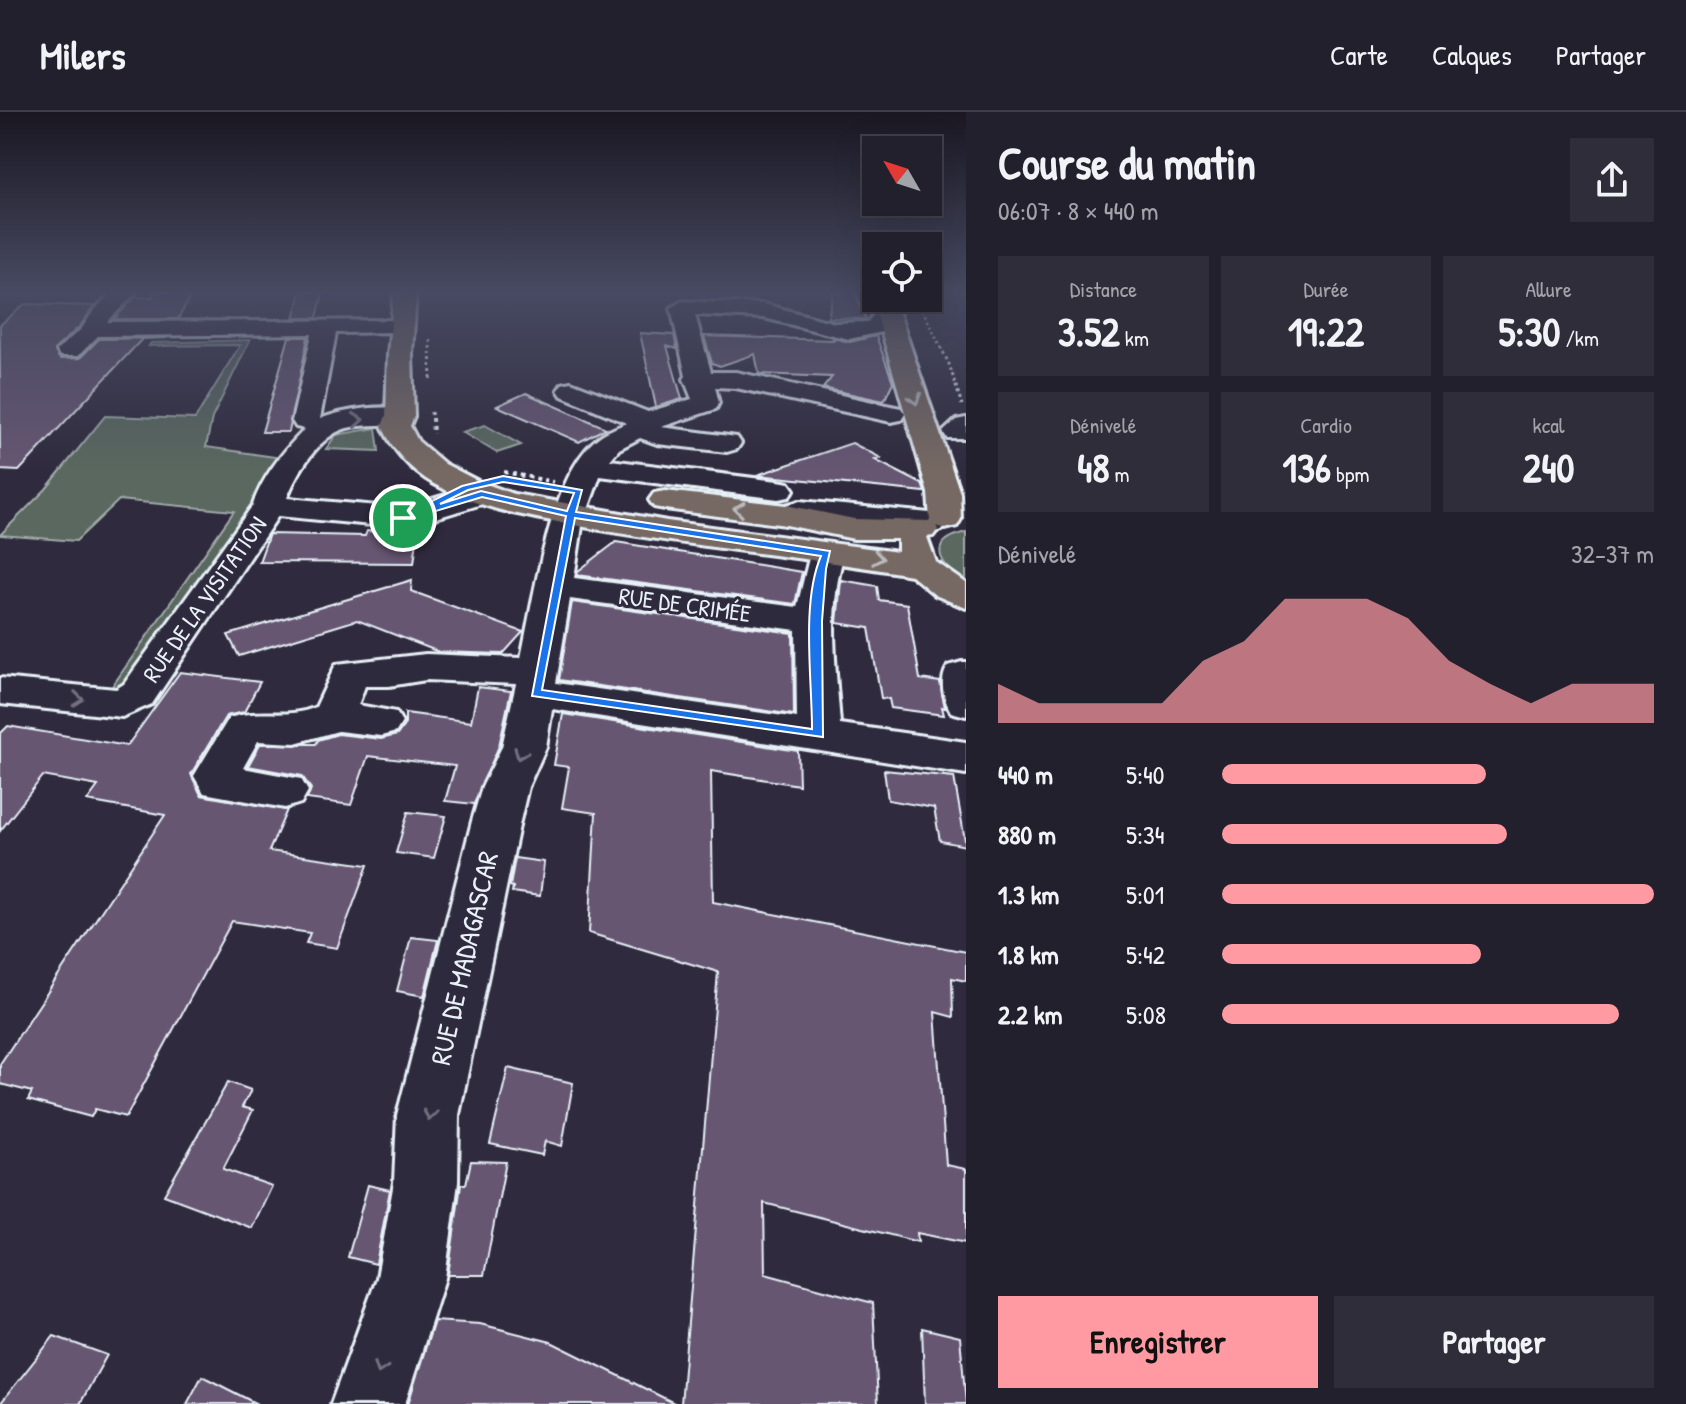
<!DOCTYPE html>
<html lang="fr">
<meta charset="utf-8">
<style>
body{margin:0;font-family:"Patrick Hand",sans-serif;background:#2f2d3a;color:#f1f3f6;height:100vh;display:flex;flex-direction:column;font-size:30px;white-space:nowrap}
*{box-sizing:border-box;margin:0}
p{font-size:26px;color:#a3a3aa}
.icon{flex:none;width:44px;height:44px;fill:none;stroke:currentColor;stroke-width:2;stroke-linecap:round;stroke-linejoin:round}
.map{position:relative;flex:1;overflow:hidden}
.sheet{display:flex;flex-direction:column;background:#23202e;width:720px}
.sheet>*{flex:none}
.needle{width:52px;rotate:309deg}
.controls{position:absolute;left:862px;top:24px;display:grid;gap:16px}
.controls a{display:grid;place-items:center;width:80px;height:80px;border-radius:0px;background:#23202e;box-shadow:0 8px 32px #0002,0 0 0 2px #403e4a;font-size:40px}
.pin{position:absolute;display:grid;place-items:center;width:68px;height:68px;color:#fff;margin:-34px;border:4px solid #fff;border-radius:50%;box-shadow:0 2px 8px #0007}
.round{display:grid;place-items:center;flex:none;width:84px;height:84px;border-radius:0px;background:#2f2d3a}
.head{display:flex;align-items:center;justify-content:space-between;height:136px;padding:0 32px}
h1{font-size:44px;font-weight:800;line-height:60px}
.stats{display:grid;grid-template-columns:repeat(3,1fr);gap:12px;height:136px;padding:8px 32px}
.stats div{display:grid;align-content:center;border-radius:0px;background:#2f2d3a;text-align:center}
.stats b{font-size:40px;font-weight:800}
.stats small{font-size:22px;font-weight:400}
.stats p{font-size:22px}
.chart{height:224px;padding:16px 32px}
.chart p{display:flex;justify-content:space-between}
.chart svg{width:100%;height:144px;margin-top:8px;fill:#ff9aa2;opacity:.7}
.primary-button{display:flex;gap:16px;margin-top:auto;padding:16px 32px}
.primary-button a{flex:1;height:92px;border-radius:0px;background:#ff9aa2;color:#111;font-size:32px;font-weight:800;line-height:92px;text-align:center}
.primary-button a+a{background:#2f2d3a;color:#f1f3f6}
ul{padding:0 32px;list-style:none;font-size:26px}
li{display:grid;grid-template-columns:128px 96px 1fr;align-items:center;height:60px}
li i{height:20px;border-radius:10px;background:#ff9aa2}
header{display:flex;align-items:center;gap:48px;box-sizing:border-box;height:112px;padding:0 40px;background:#23202e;border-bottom:2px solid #403e4a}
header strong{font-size:38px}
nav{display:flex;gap:44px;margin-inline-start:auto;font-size:28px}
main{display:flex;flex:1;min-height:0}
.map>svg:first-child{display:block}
.green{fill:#5a685e;stroke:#a1acab;stroke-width:2}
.building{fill:#665772;stroke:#e8f1f8;stroke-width:2}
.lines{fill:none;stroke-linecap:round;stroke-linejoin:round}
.minor-casing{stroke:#e8f1f8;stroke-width:6}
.major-casing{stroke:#e8f1f8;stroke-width:6}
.path-far1{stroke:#e8f1f8;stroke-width:3;stroke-dasharray:3 3;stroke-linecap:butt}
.path{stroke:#e8f1f8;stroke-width:4;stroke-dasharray:4 4;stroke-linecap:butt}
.minor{fill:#2f2a3d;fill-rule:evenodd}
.major{fill:#766964;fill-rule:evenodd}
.oneway{stroke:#babbbd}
.oneway2{stroke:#70707e}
.route{fill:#1a73e8;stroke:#fff;stroke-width:2;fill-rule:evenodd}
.labels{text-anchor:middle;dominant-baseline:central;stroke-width:6;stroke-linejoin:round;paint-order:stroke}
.street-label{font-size:24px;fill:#e8f1f8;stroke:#2f2a3d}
.near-street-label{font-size:28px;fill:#e8f1f8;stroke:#2f2a3d}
</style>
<header>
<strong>Milers</strong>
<nav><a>Carte</a><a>Calques</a><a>Partager</a></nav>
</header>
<main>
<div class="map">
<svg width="966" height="1292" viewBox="0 0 966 1292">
<rect width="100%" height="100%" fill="#2f2a3d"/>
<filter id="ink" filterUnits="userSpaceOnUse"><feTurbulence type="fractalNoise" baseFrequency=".0125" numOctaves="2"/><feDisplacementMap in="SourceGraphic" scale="16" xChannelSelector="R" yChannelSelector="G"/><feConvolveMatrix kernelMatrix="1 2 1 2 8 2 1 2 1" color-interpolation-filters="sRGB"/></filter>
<g filter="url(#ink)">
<g class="green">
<path d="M250,228l-38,78 -6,29 83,12 -43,54v7l-121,168h-14l123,-177 -115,-11 -43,41 -76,-6 46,-46 59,-73 90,3 45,-74 -91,1 2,-3z"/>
<path d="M485,313l36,20 -24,8 -35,-21z"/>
<path d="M376,316l3,23 -53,-2 10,-14z"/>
<path d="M966,420v49c-28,-17 -40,-39 0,-49z"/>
</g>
<g class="building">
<path d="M152,180h41l-15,27h-64l21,-22h18z"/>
<path d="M301,180h22l-6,26h-23z"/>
<path d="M833,180h22l11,27 -38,-1z"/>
<path d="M25,192l69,2 -14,20 -25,23 5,10 20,-1 19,-19 68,-1 -25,1 -123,132 -19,-1v-145z"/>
<path d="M640,221l34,2 3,14 -10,-3 15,53 -26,8z"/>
<path d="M704,224l129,4v-2l17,4 26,-6 17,46 -9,19 -61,-13 9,-11 -73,-3 -4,-20 -35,12 -8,-3z"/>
<path d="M289,225h19l-19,95h-27z"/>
<path d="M526,281l80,35 -27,14 -82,-36z"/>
<path d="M852,331l29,15 -6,2 47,24 3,8 -168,-17z"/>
<path d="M367,419l51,1 -4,31 -155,-1 10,-28 96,2z"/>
<path d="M616,430l186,30 -7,32 -218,-29 1,-4z"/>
<path d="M412,468l-1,11 112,41 -20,22 -64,-2 -82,-32 -118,36 -11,-21z"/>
<path d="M841,468l36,6 2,14 28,4 13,75 20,3 5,26 -3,-1 2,8 -53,-7 -2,-9 -8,-1 -12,-70 -32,-5z"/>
<path d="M572,490l221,31 1,82 -235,-35z"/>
<path d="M180,560l80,10 -16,30 -18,4 -35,58 10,21 86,15 -18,41 99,14 -31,83 -31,-5 4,-10 -78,-12 -106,196 -31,-8 -4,8 -63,-17 4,-8 -32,-8v-20l165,-249 -78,-14 11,-15 -55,-10 -43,55v-97l8,-8 119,20z"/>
<path d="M478,575l33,4 -12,55 -25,58 -29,-3 10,-35 -87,-10 -17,49 -44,-6 4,-10 -9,-13 -54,-10 12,-22h56l2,-4 20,-6 43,5 16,-4 8,-11v-11l66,9z"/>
<path d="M563,602l235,37 1,34 -88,-14 2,131 253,50v29l-14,-3 1,39 -18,-5 11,153 20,4v74l-49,-10 1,9 -154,-39 1,71 108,29 5,101h-197l37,-432 -129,-39 7,-120 -34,-5 7,-41 -15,-2z"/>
<path d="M884,658l70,7 12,69 -26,-5 -6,-33 -46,-8z"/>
<path d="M408,700l38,4 -12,42 -38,-5z"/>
<path d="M515,746l29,4 -4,34 -28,-4 1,-5 -3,-1z"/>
<path d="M411,825l27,3 -14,56 -27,-5z"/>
<path d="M508,956l65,15 -11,63 -17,-5 -3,14 -52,-11z"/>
<path d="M228,970l23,8 -9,17 11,3 -30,59 49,17 -20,42 -88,-33z"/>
<path d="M471,1049l35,1 -22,113h-36l13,-91h5z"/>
<path d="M368,1073l22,5 -14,74 -28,-7z"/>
<path d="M434,1209l46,3 71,18 125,62h-268z"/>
<path d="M922,1216l38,9 6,67h-41z"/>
<path d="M54,1224l53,19 -27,49h-80z"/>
<path d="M202,1264l55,28h-70z"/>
</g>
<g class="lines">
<defs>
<g id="minor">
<path d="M113,180h23l-29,30 302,-2 4,5 -4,5 -8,2 -65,1 -16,86c25,-10 64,-15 90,-9l4,6 -4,6c-21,5 -43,1 -63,6 -28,7 -50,45 -60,70l114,10 80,-23 11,2 5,7 -5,7 -89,27 -125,-12 -126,188 -30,13 -122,-13v-26l116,11 8,-5 129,-179c9,-28 31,-55 52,-76l-9,-2 -4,-6 20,-87 -214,2 -20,20h-18l-3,-5c7,-10 22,-17 28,-27 6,-11 16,-21 28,-32z"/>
<path d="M682,189l82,3 71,19 33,-1 13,-17h16l3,5 -13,21 -38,8 -85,-21 -69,-3 16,57h25l155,34 10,2 4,6 -4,6 -10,2 -155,-34 -21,-1 4,16 -3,6 -55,18 76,10 4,6 -4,6 -10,3 -70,-8 -17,-6 -21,11 -9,11 168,21 11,2 5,7 -5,7 -11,2 -178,-23 -18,50 -8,52 223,29 13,-53 5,-7 12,-3 12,3 5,7c-17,56 -8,112 -4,170l126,18v32l-414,-65 -6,38 -18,40 -8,34 -61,294 -1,67 -13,96 -40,126h-74l46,-126 17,-96 3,-67 75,-294 10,-34 20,-40 14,-63 -90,-4 -37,6h-24l-7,19 38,7 6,10 -6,10 -15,4 -43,-5 -43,12 -37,-2 -15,27 58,11 7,12 -7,12 -16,5 -81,-15 -10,-17 35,-58c33,-10 58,2 87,-11l20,-43 90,-10 95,4c13,-58 28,-184 78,-221 8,-6 19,-10 28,-14l-65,-27 -4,-6 4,-6 9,-2 77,30 44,-13 -8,-20 2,-3 -15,-68zM570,487l226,31 1,88 -241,-35z"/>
<path d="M966,306v20h-19l-4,-6 13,-12z"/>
<path d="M800,389l130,12 12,3 4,7 -4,7 -12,3 -129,-12 -15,4 -11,-3 -5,-7 5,-7z"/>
<path d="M962,550h4v54l-15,-4c-8,-14 -12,-32 -3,-46z"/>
</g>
<path id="major" d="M394,180h22l-4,62 2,62 -4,10 8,15 27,23 33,17 36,13 153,27 231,31v-13h-44l-68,-14 -121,-16 -11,-2 -5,-7 5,-7 11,-2 121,14 68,14 76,2 -2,-28 -56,-195 4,-5v5h18l66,195 1,26 -4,7 -12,3 -9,-3 2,3 -5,7 -6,1 9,25 30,21v25l-31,-13 -24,-20c-110,-19 -222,-28 -332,-49 -49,-9 -101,-17 -145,-42 -24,-14 -41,-33 -52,-58l4,-10 2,-62z"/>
</defs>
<use href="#minor" class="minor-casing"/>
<use href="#major" class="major-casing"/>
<g class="path-far1">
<path d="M917,186l32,66 13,41"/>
<path d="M430,228l1,42"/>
<path d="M431,300l1,8"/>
</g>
<g class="path">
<path d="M432,306l1,16"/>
<path d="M504,360l49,10"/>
</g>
<use href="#minor" class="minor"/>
<use href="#major" class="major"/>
</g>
<defs><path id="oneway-chevron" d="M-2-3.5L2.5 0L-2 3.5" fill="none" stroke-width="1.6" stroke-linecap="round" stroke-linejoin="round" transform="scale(2)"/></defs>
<g class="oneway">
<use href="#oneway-chevron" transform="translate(915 287) rotate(73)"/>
<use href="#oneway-chevron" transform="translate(739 397) rotate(-173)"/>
<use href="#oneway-chevron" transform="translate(878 446) rotate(10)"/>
</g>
<g class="oneway2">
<use href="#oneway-chevron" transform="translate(358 308) rotate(-5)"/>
<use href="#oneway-chevron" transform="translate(78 587) rotate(6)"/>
<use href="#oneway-chevron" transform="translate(520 642) rotate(112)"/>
<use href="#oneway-chevron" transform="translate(430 1003) rotate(98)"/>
<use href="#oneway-chevron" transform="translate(380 1256) rotate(109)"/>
</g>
</g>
<linearGradient id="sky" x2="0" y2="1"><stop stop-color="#1a1722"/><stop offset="0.5" stop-color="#474a62"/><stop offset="1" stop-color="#474a62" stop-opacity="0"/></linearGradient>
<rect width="966" height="360" fill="url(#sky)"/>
<path class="route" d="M503,364l79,14 -6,22 254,39 -4,18 -4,52 1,116 -291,-41 34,-180 -84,-19 -76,23 -8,-2 64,-32zM503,370l71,11 -7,18 -86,-20 -41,13 28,-14zM575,406l246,38c-20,46 -9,122 -9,173l-270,-39z"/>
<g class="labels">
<g class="street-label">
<text transform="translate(204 487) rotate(-55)">RUE DE LA VISITATION</text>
<text transform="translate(685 492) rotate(8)">RUE DE CRIMÉE</text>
</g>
<g class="near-street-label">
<text transform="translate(464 846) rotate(-77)">RUE DE MADAGASCAR</text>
</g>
</g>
</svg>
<div class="controls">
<a><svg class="needle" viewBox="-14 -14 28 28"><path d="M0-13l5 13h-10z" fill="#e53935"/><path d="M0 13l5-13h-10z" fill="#a3a3aa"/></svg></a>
<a><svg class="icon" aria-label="locate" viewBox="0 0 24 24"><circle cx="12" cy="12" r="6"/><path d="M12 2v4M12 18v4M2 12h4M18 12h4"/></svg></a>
</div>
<div class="pin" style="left:403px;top:406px;background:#1e9e55"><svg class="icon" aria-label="arrive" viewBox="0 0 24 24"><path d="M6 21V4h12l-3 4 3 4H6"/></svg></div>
</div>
<section class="sheet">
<div class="head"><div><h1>Course du matin</h1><p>06:07 · 8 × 440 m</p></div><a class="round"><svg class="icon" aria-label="share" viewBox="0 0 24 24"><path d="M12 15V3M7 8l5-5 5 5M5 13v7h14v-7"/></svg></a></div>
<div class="stats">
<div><p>Distance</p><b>3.52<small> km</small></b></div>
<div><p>Durée</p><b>19:22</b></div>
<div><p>Allure</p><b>5:30<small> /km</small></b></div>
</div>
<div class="stats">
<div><p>Dénivelé</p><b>48<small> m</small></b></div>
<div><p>Cardio</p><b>136<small> bpm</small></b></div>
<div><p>kcal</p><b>240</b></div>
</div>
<div class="chart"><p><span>Dénivelé</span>32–37 m</p>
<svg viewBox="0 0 160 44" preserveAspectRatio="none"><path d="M0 44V32L10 38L20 38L30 38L40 38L50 25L60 19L70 6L80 6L90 6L100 12L110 25L120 32L130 38L140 32L150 32L160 32V44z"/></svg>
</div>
<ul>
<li><b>440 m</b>5:40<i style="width:61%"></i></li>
<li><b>880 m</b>5:34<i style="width:66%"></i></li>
<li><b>1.3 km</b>5:01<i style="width:100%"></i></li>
<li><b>1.8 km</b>5:42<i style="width:60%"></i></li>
<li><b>2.2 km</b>5:08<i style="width:92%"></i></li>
</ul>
<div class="primary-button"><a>Enregistrer</a><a>Partager</a></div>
</section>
</main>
